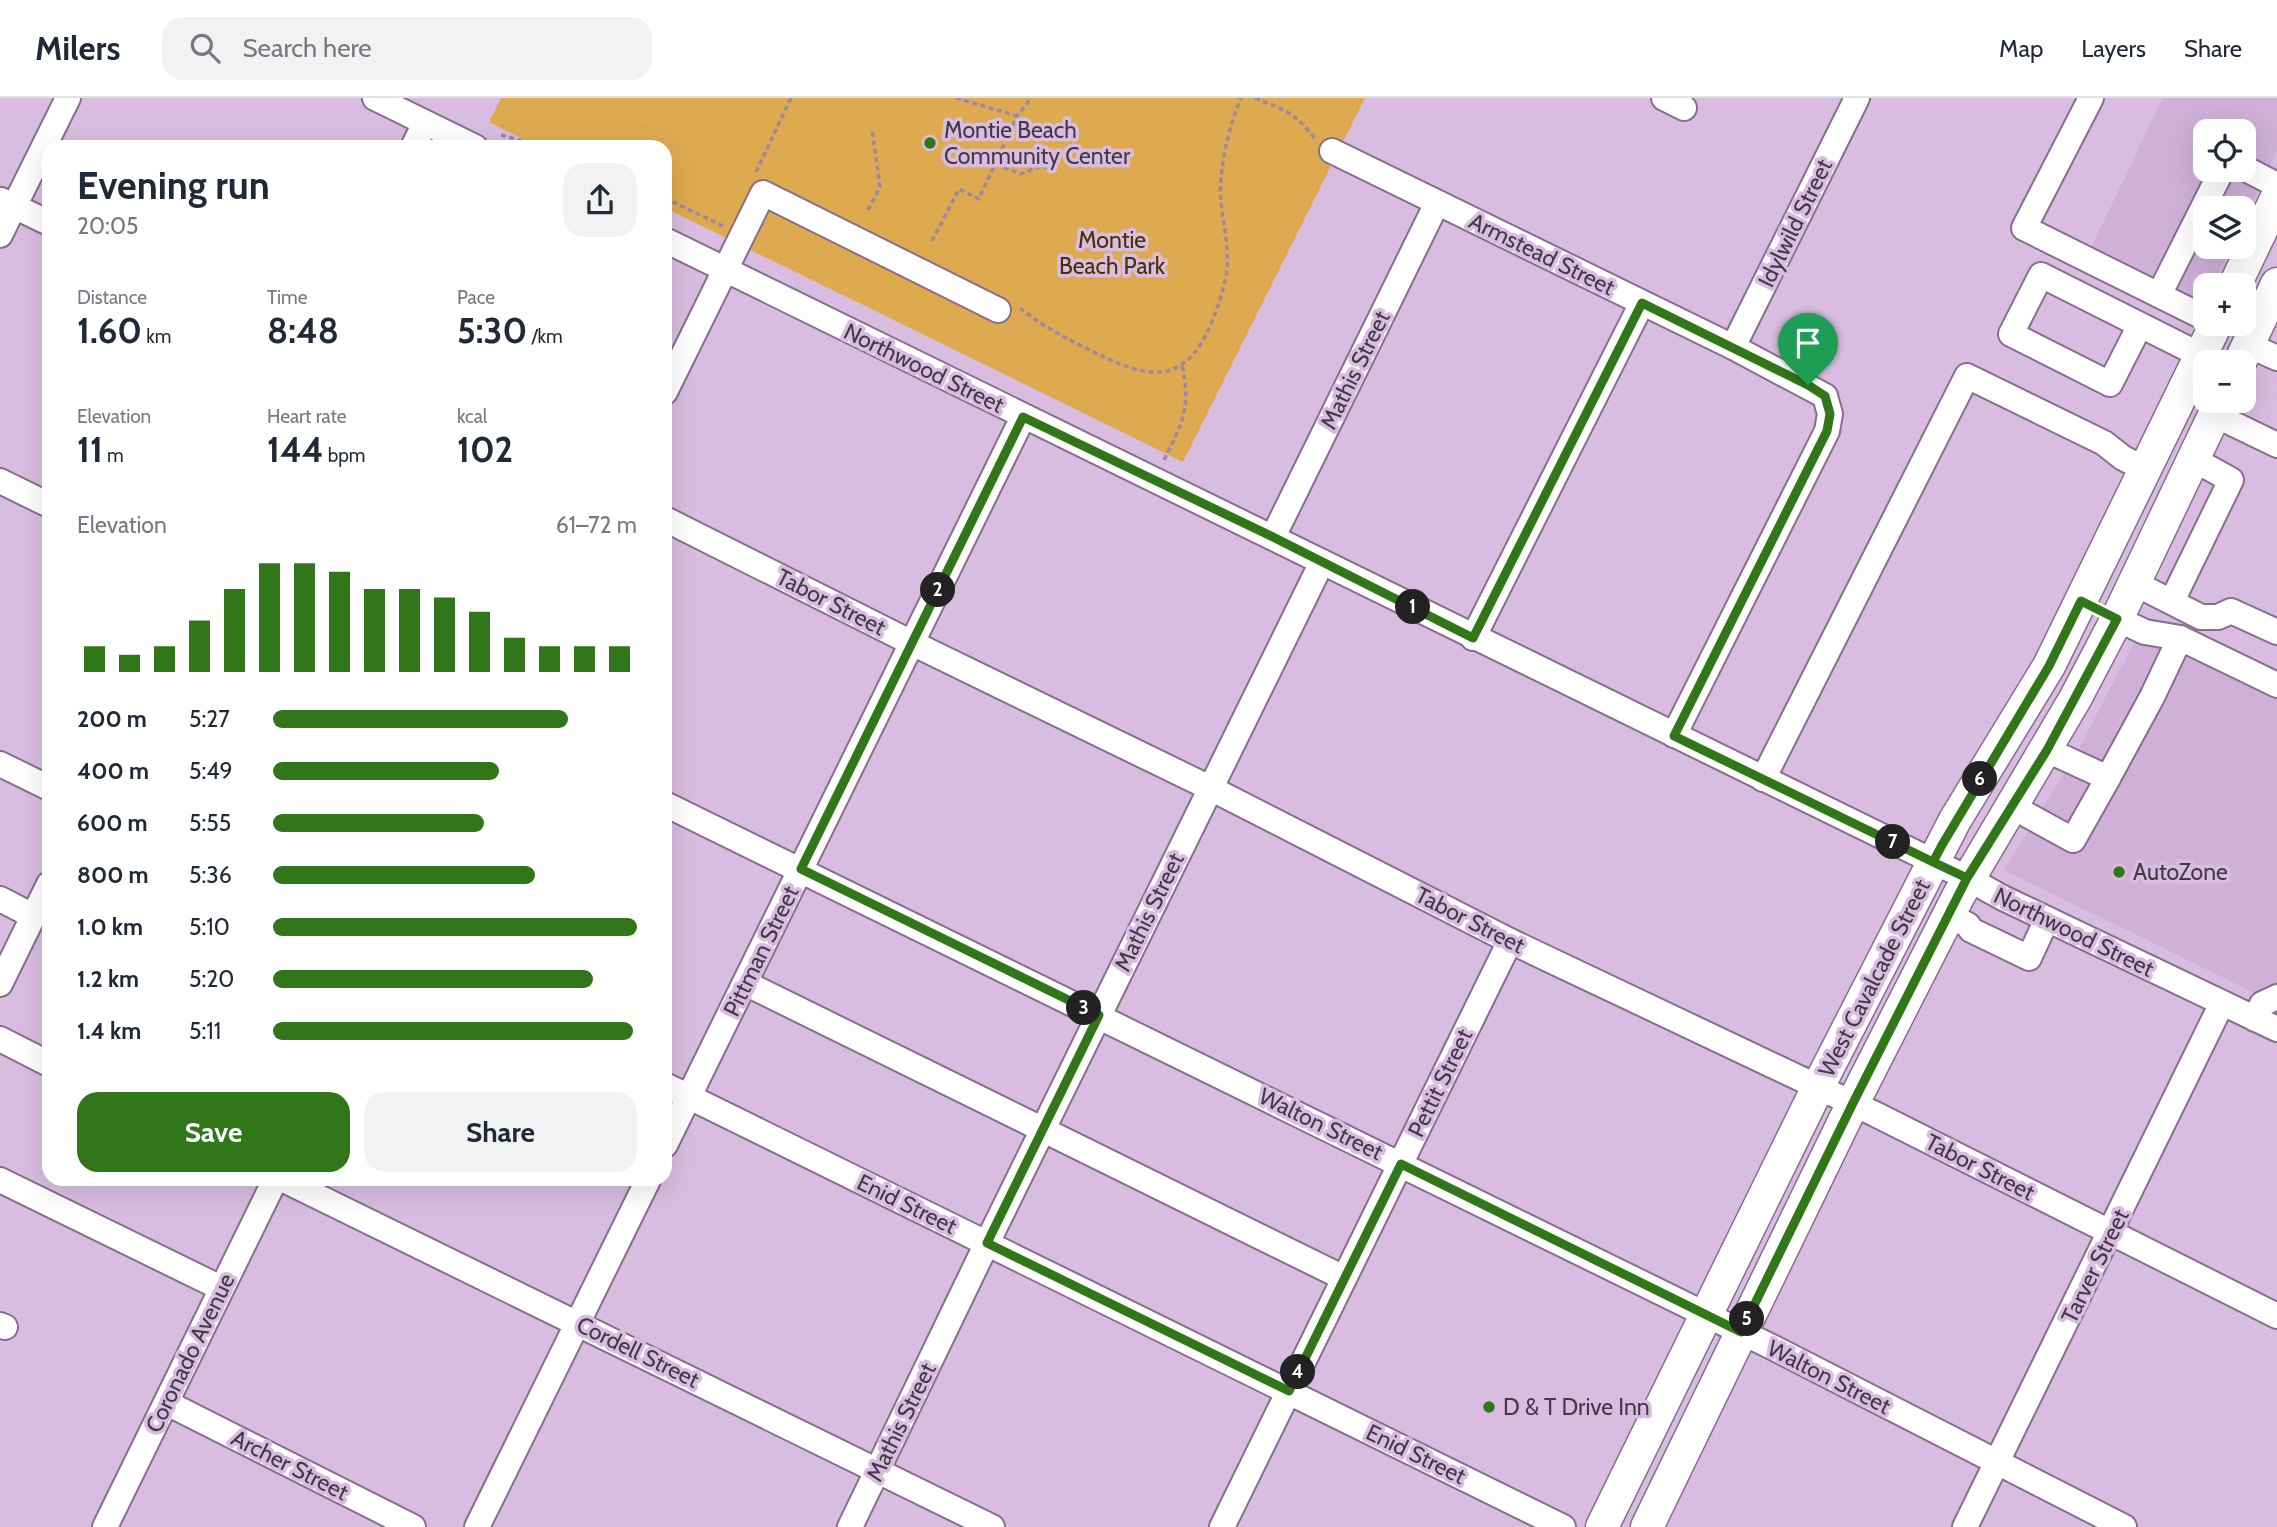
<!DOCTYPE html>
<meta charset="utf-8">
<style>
body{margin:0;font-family:Cabin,sans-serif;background:#f2f2f3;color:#1f2937;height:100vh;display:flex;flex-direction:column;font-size:26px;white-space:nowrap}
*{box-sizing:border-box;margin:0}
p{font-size:23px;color:#747a83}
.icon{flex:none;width:38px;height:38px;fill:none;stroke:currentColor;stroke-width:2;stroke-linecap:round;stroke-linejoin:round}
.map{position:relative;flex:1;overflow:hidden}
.drawer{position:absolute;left:42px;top:42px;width:630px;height:1046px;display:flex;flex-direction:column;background:#fff;border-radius:21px;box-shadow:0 7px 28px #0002}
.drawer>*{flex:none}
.tools{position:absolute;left:2193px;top:21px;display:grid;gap:14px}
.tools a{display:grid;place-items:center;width:63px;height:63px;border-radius:14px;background:#fff;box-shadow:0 7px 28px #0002;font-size:35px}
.pin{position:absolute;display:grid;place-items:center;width:60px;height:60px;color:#fff;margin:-72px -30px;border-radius:50% 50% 50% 0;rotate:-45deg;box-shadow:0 0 7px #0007}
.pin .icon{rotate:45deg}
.km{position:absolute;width:35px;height:35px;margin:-18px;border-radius:50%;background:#222;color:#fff;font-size:19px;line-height:35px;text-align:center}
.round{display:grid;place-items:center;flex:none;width:74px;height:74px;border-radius:21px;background:#f2f2f3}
.summary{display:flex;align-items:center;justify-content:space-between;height:119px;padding:0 35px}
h1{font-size:38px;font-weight:700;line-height:52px}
.figures{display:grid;grid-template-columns:repeat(3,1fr);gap:10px;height:119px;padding:7px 35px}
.figures div{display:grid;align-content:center}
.figures b{font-size:35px;font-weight:700}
.figures small{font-size:19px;font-weight:400}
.figures p{font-size:19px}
.chart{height:196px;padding:14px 35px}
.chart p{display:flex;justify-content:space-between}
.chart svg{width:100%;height:126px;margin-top:7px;stroke:#31771a;stroke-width:6}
.button{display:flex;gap:14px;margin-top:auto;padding:14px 35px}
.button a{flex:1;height:80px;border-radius:21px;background:#31771a;color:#fff;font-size:28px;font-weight:700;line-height:80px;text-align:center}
.button a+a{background:#f2f2f3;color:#1f2937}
ul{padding:0 35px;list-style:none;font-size:23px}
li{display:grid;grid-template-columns:112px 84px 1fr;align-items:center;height:52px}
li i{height:18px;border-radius:9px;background:#31771a}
header{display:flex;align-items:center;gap:42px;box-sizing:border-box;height:98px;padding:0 35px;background:#fff;border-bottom:2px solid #e0e1e3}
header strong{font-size:33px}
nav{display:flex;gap:38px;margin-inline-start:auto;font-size:24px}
.search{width:490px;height:63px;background:#f2f2f3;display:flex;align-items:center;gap:18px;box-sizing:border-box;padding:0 24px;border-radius:21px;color:#747a83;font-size:26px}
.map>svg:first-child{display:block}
.built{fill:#cfb0d7;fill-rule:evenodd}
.green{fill:#deaa4f}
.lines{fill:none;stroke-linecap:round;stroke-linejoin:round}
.minor-casing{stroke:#876e8d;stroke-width:28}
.major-casing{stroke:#876e8d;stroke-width:35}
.path{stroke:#9d87a2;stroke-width:3.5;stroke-dasharray:5 3.5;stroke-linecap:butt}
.minor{stroke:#fff;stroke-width:24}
.major{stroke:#fff;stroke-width:32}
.route-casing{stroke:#fff;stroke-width:14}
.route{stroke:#31771a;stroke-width:9}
.poi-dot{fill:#31771a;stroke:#d9bde0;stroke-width:2.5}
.labels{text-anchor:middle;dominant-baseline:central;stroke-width:7;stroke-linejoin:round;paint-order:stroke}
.poi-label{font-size:23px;fill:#433846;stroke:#d9bde0;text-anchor:start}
.street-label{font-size:23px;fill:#433846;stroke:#d9bde0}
.park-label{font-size:23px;fill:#483101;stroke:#d9bde0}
</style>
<header>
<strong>Milers</strong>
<div class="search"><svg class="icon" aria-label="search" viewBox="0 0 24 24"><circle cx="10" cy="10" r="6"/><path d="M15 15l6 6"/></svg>Search here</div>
<nav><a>Map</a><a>Layers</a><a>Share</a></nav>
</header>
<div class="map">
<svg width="2277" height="1429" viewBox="0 0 2277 1429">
<rect width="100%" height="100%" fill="#d9bde0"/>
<g class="built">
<path d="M2163,0h114v53l-33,70v-13h-39v39h26l-19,38h-7v15l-2,5 -113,-55zM2205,33h39v39h-39z"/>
<path d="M2147,520l35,5 95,46v335l-273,-134 73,-118z"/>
</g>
<path class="green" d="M501,0h864l-182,364 -518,-254v-61h-126l-50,-25z"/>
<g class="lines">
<defs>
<g id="minor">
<path d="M375,0l100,49"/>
<path d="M1664,0l20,10"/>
<path d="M2091,0l-67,130 181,90"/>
<path d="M413,49l12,-24"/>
<path d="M1332,53l401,196 92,49 5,18 -3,17 -153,304"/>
<path d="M2244,70l33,17"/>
<path d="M1,102l48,23"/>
<path d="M0,137l68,-137"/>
<path d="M665,142l1302,638 36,20 274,131"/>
<path d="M2159,197l63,-125"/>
<path d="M2140,227l-30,59 -99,-50 30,-59 159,80"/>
<path d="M2248,247l29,13"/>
<path d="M1733,249l124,-249"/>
<path d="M665,294l98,-199 235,117"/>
<path d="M2215,317l62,30"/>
<path d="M0,383l49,24"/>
<path d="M665,421l247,124 298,145 300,153 365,173 402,202"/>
<path d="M1273,439l164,-334"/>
<path d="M2134,485l67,34h17l13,-6 46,21"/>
<path d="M2172,503l59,-121 -38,-21"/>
<path d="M2117,521l28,13 35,6"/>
<path d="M1473,540l169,-335"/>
<path d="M2047,652l61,28 44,-81 28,-59 97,47"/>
<path d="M0,666l49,24"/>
<path d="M1763,681l204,-403 137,67 19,15 22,11"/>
<path d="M665,706l1107,543 352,180"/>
<path d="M2011,708l62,34 35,-62"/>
<path d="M0,801l33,17"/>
<path d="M1948,817l20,10 3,5 58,28 18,-39"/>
<path d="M745,885l599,295"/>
<path d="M0,886l49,-100"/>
<path d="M2255,921l7,-15 15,-7"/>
<path d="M0,941l49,25"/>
<path d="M665,987l898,442"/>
<path d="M665,1047l358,-728"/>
<path d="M0,1082l221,108"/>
<path d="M284,1082l708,347"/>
<path d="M0,1227l5,2"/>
<path d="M167,1305l246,124"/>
<path d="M105,1429l170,-347"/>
<path d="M477,1429l171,-347"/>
<path d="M850,1429l137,-284 335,-681"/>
<path d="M1222,1429l288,-586"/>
<path d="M1965,1429l257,-524"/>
</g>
<g id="major">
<path d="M2235,187l42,-88"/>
<path d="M2240,264l37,-78"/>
<path d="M1602,1429l216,-440 137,-267 94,-154 167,-342"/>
<path d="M1647,1429l206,-424 106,-208 116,-196 42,-80 104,-218"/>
</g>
</defs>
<use href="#minor" class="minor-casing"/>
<use href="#major" class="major-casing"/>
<g class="path">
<path d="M956,0l61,18"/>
<path d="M1255,0c29,12 40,14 60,41"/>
<path d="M501,37l44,12"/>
<path d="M996,66l25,10 17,-7h12"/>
<path d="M756,74l35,-74"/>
<path d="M665,100l58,28"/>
<path d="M868,112l12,-23 -8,-57"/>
<path d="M932,143l27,-52 20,10 38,-83 14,-18"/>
<path d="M1020,210c20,16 41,28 64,39 52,27 97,47 126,-21 8,-18 14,-37 17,-56 2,-24 -4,-45 -6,-69 -3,-29 8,-76 20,-103"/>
<path d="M1164,362c19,-38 27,-52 18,-95"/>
</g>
<use href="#minor" class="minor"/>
<use href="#major" class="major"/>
</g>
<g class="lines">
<defs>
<path id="route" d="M1808,287l-166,-82 -169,335 -200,-101 -250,-120 -222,452 298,146 -112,228 302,148 112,-227 340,168 112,-229 114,-225 -34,-16 9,-17 107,-179 32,-65 36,18 -70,131 -80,128 -34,-16 -259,-126 153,-305 3,-17 -5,-18 -17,-11"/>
</defs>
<use href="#route" class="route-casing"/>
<use href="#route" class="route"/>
</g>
<g class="poi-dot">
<circle cx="930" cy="45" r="7"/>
<circle cx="2119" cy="774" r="7"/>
<circle cx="1489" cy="1309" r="7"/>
</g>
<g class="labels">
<g class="poi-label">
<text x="944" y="32">Montie Beach<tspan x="944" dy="26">Community Center</tspan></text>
<text x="2133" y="774">AutoZone</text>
<text x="1503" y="1309">D &amp; T Drive Inn</text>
</g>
<g class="street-label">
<text transform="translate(1795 125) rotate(-64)">Idylwild Street</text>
<text transform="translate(1542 156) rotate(26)">Armstead Street</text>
<text transform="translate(924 270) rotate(26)">Northwood Street</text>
<text transform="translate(1355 272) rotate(-64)">Mathis Street</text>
<text transform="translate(831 504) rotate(27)">Tabor Street</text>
<text transform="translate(1149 814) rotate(-64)">Mathis Street</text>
<text transform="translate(1470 822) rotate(27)">Tabor Street</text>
<text transform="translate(2074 834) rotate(26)">Northwood Street</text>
<text transform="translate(761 853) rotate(-64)">Pittman Street</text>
<text transform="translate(1874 880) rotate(-63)">West Cavalcade Street</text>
<text transform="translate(1440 985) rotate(-64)">Pettit Street</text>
<text transform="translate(1321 1026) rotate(26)">Walton Street</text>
<text transform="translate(1980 1069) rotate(27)">Tabor Street</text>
<text transform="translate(907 1106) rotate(26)">Enid Street</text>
<text transform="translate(2095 1168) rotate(-64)">Tarver Street</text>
<text transform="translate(638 1254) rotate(26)">Cordell Street</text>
<text transform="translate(190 1255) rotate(-64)">Coronado Avenue</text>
<text transform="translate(1829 1279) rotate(27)">Walton Street</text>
<text transform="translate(901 1324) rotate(-64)">Mathis Street</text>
<text transform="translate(1416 1356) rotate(26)">Enid Street</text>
<text transform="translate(290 1367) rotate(27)">Archer Street</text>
</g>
<g class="park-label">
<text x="1112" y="142">Montie<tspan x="1112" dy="26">Beach Park</tspan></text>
</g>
</g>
</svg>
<div class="tools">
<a><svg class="icon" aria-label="locate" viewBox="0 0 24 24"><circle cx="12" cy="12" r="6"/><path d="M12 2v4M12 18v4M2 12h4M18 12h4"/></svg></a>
<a><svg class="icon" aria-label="layers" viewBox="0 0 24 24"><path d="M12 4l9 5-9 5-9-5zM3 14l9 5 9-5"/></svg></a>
<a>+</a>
<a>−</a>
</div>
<div class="pin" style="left:1808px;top:287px;background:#1e9e55"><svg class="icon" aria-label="arrive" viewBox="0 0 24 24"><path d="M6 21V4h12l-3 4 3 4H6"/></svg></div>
<b class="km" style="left:1413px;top:509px">1</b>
<b class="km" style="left:938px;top:492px">2</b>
<b class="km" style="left:1084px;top:910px">3</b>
<b class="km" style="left:1298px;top:1274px">4</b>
<b class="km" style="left:1747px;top:1221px">5</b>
<b class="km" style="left:1980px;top:681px">6</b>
<b class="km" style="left:1893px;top:744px">7</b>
<section class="drawer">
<div class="summary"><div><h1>Evening run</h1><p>20:05</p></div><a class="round"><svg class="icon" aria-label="share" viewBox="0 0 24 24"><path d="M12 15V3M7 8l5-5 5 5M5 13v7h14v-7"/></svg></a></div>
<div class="figures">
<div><p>Distance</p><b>1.60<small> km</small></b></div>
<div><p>Time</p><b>8:48</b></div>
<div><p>Pace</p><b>5:30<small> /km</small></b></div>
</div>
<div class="figures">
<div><p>Elevation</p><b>11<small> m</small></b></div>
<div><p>Heart rate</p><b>144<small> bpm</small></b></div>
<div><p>kcal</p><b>102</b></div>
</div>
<div class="chart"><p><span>Elevation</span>61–72 m</p>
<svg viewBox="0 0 160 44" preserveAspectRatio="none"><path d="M5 44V35M15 44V38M25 44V35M35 44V26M45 44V15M55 44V6M65 44V6M75 44V9M85 44V15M95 44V15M105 44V18M115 44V23M125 44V32M135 44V35M145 44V35M155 44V35"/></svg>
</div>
<ul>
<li><b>200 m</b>5:27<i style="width:81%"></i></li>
<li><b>400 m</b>5:49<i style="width:62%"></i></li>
<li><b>600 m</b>5:55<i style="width:58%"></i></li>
<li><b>800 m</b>5:36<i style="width:72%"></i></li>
<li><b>1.0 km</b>5:10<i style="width:100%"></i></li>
<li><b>1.2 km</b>5:20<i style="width:88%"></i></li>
<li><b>1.4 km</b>5:11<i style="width:99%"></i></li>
</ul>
<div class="button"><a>Save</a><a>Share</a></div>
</section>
</div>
